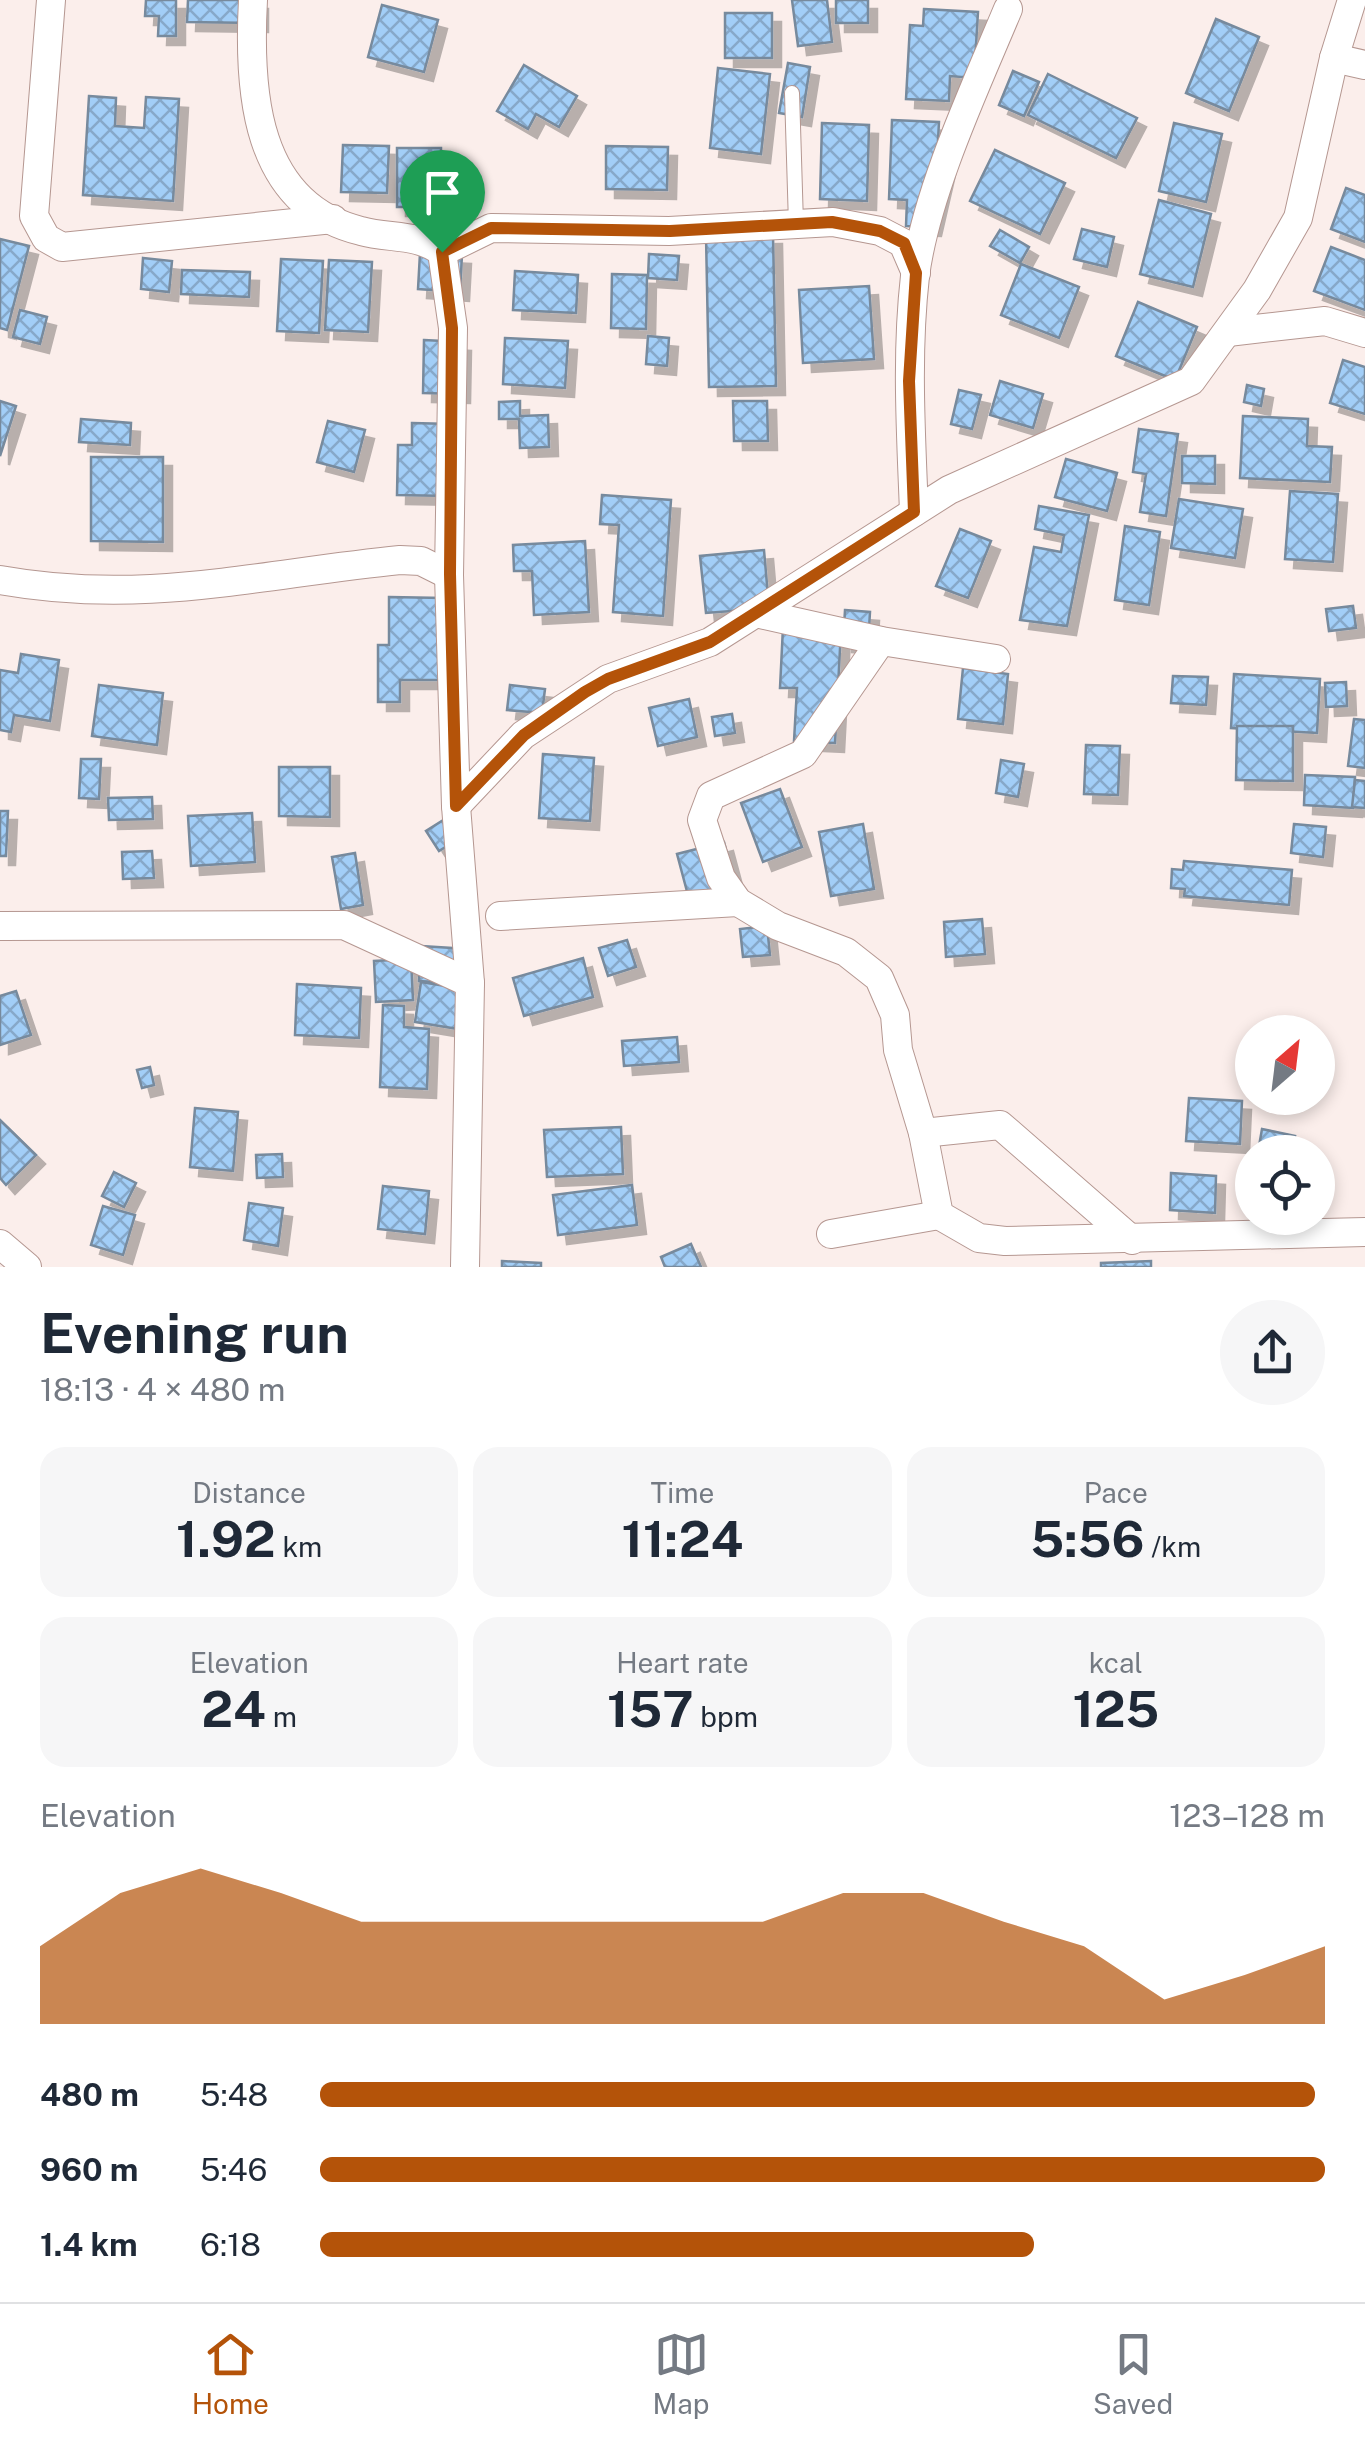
<!DOCTYPE html>
<meta charset="utf-8">
<style>
body{margin:0;font-family:"Public Sans",sans-serif;background:#f6f6f7;color:#1f2937;height:100vh;display:flex;flex-direction:column;font-size:38px;white-space:nowrap}
*{box-sizing:border-box;margin:0}
p{font-size:32px;color:#747a83}
.icon{flex:none;width:55px;height:55px;fill:none;stroke:currentColor;stroke-width:2;stroke-linecap:round;stroke-linejoin:round}
.map{position:relative;height:1267px;overflow:hidden}
.sheet{display:flex;flex-direction:column;background:#fff;flex:1}
.sheet>*{flex:none}
.needle{width:65px;rotate:28deg}
.buttons{position:absolute;left:1235px;top:1015px;display:grid;gap:20px}
.buttons a{display:grid;place-items:center;width:100px;height:100px;border-radius:50%;background:#fff;box-shadow:0 5px 15px #0003;font-size:50px}
.pin{position:absolute;display:grid;place-items:center;width:85px;height:85px;color:#fff;margin:-102px -42px;border-radius:50% 50% 50% 0;rotate:-45deg;box-shadow:0 0 10px #0007}
.pin .icon{rotate:45deg}
.round{display:grid;place-items:center;flex:none;width:105px;height:105px;border-radius:52px;background:#f6f6f7}
.headline{display:flex;align-items:center;justify-content:space-between;height:170px;padding:0 40px}
h1{font-size:55px;font-weight:700;line-height:75px}
.figures{display:grid;grid-template-columns:repeat(3,1fr);gap:15px;height:170px;padding:10px 40px}
.figures div{display:grid;align-content:center;border-radius:25px;background:#f6f6f7;text-align:center}
.figures b{font-size:50px;font-weight:700}
.figures small{font-size:28px;font-weight:400}
.figures p{font-size:28px}
.chart{height:280px;padding:20px 40px}
.chart p{display:flex;justify-content:space-between}
.chart svg{width:100%;height:180px;margin-top:10px;fill:#b45309;opacity:.7}
ul{padding:0 40px;list-style:none;font-size:32px}
li{display:grid;grid-template-columns:160px 120px 1fr;align-items:center;height:75px}
li i{height:25px;border-radius:12px;background:#b45309}
.tab-bar{display:flex;justify-content:space-around;align-items:center;height:140px;border-top:2px solid #e0e1e3;background:#fff;font-size:28px;color:#747a83}
.tab-bar a{display:grid;justify-items:center;gap:5px}
.tab-bar .active{color:#b45309}
.map>svg:first-child{display:block}
.building{fill:url(#building-cross-hatch);stroke:#778a9d;stroke-width:2.5;filter:url(#shadow)}
.lines{fill:none;stroke-linecap:round;stroke-linejoin:round}
.lane-casing{stroke:#b59791;stroke-width:16}
.street-casing{stroke:#b59791;stroke-width:30}
.lane{stroke:#fff;stroke-width:14}
.street{stroke:#fff;stroke-width:28}
.route-casing{stroke:#fff;stroke-width:20}
.route{stroke:#b45309;stroke-width:12}
</style>
<div class="map">
<svg width="1365" height="1267" viewBox="0 0 1365 1267">
<defs>
<pattern id="building-cross-hatch" width="8" height="8" patternUnits="userSpaceOnUse" patternTransform="scale(2.5)"><rect width="8" height="8" fill="#a2cef7"/><path d="M0 0l8 8M0 8l8-8" fill="none" stroke="#86a8c9"/></pattern>
<filter id="shadow"><feDropShadow dx="9" dy="9" stdDeviation="0" flood-color="#0004"/></filter>
</defs>
<rect width="100%" height="100%" fill="#fbeeeb"/>
<g class="building">
<path d="M146,0h30v36h-18l1,-20h-14z"/>
<path d="M188,0h71v23l-72,-1z"/>
<path d="M792,0h35l5,42 -34,4z"/>
<rect x="836" y="0" width="32" height="23"/>
<path d="M382,5l56,15 -14,52 -56,-15z"/>
<path d="M924,9l54,3 -4,66 -24,-2 -1,25 -43,-2 4,-74 13,1z"/>
<rect x="725" y="13" width="47" height="45"/>
<path d="M1216,19l43,18 -30,74 -43,-18z"/>
<path d="M788,63l22,4 -8,50 -23,-4z"/>
<path d="M524,65l53,31 -18,31 -23,-13 -8,15 -31,-18z"/>
<path d="M718,68l52,6 -9,80 -51,-6z"/>
<path d="M1013,71l26,11 -15,34 -25,-11z"/>
<path d="M1048,74l89,44 -21,40 -88,-43z"/>
<path d="M89,96l27,2 -1,28 29,2 2,-31 33,2 -6,102 -90,-6z"/>
<path d="M892,120l47,2 -1,18h14l-20,87 -26,-1 1,-26 -18,-1z"/>
<path d="M822,123l47,2 -2,76 -47,-2z"/>
<path d="M1174,123l48,11 -16,68 -47,-11z"/>
<path d="M343,145l46,1 -2,47 -46,-1z"/>
<path d="M606,146l62,1 -1,43 -61,-1z"/>
<rect x="397" y="148" width="44" height="59"/>
<path d="M995,150l70,33 -25,51 -70,-33z"/>
<path d="M1346,188l19,7v47l-34,-13z"/>
<path d="M1159,200l52,14 -18,73 -53,-13z"/>
<path d="M1082,229l32,8 -7,30 -33,-8z"/>
<path d="M1000,230l29,17 -9,16 -30,-17z"/>
<path d="M773,235l3,151 -67,1 -3,-151z"/>
<path d="M0,239l29,7 -22,84 -7,-2z"/>
<path d="M1331,247l34,13v50l-51,-19z"/>
<path d="M420,253l42,2 -2,37 -42,-3z"/>
<path d="M649,254l30,2 -2,24 -29,-2z"/>
<path d="M143,258l29,3 -3,31 -28,-3z"/>
<path d="M281,259l42,2 -4,72 -42,-2z"/>
<path d="M329,260l43,2 -4,70 -43,-2z"/>
<path d="M1021,264l58,23 -20,51 -58,-23z"/>
<path d="M182,270l68,2 -1,25 -68,-3z"/>
<path d="M515,271l63,4 -2,38 -63,-3z"/>
<path d="M612,274l35,1 -1,54 -35,-1z"/>
<path d="M869,286l5,73 -71,4 -4,-73z"/>
<path d="M1138,302l59,25 -22,53 -59,-24z"/>
<path d="M20,310l27,7 -7,27 -27,-7z"/>
<path d="M648,336l21,2 -2,28 -21,-2z"/>
<path d="M505,338l63,3 -3,47 -62,-4z"/>
<path d="M424,340l38,2 -1,52 -38,-1z"/>
<path d="M1343,360l22,7v47l-35,-11z"/>
<path d="M1000,381l43,13 -10,34 -43,-13z"/>
<path d="M1247,385l17,4 -3,17 -17,-4z"/>
<path d="M959,390l22,5 -9,34 -21,-5z"/>
<path d="M0,401l16,5 -16,50z"/>
<path d="M520,401v15l28,-1 1,32 -29,1 -1,-29h-20v-17z"/>
<path d="M733,401h34l1,40h-34z"/>
<path d="M1243,416l65,3 -1,27 25,1 -2,35 -90,-4z"/>
<path d="M81,419l50,4 -1,22 -51,-3z"/>
<path d="M328,421l37,9 -11,42 -37,-10z"/>
<path d="M412,423l39,1 -1,72 -53,-1 1,-50h14z"/>
<path d="M1139,429l39,5 -12,82 -26,-4 6,-38 -13,-2z"/>
<path d="M1182,456h33v28l-33,-1z"/>
<path d="M91,457h72v85l-72,-1z"/>
<path d="M1066,459l51,14 -10,38 -52,-14z"/>
<path d="M1290,491l48,3 -5,68 -48,-3z"/>
<path d="M602,495l69,5 -8,116 -50,-4 6,-87 -19,-1z"/>
<path d="M1179,499l64,10 -8,49 -64,-10z"/>
<path d="M1039,506l50,9 -22,111 -47,-6 14,-73 27,5 3,-17 -29,-6z"/>
<path d="M1125,526l35,6 -11,73 -34,-5z"/>
<path d="M960,529l31,12 -23,57 -32,-12z"/>
<path d="M585,541l4,71 -55,3 -2,-44h-18l-1,-26z"/>
<path d="M764,550l5,58 -63,5 -6,-57z"/>
<path d="M389,597l55,1 -1,82h-43v22h-22v-57h11z"/>
<path d="M1353,606l3,22 -27,3 -3,-22z"/>
<path d="M845,610l25,2 -2,33 -25,-2z"/>
<path d="M783,627l58,3 -6,113 -41,-2 3,-53h-17z"/>
<path d="M21,654l38,6 -9,61 -36,-6 -3,17 -11,-2v-60l18,3z"/>
<path d="M963,668l45,6 -5,50 -45,-5z"/>
<path d="M1234,674l86,5 -3,54 -86,-5z"/>
<path d="M1173,676l35,1 -2,28 -35,-2z"/>
<path d="M1346,682l1,24 -21,1 -1,-24z"/>
<path d="M99,685l64,8 -6,52 -65,-9z"/>
<path d="M510,685l35,4 -3,24 -35,-3z"/>
<path d="M689,699l8,38 -39,9 -9,-38z"/>
<path d="M732,714l3,19 -20,3 -3,-19z"/>
<path d="M1354,719l11,1v48l-17,-2z"/>
<path d="M1237,726h56v55l-57,-1z"/>
<path d="M1086,745l34,1 -2,49 -34,-1z"/>
<path d="M543,754l51,4 -4,63 -51,-3z"/>
<path d="M81,759h20l-2,40 -20,-1z"/>
<path d="M1001,760l23,4 -6,33 -22,-4z"/>
<path d="M279,767h51v50l-51,-1z"/>
<path d="M1305,775l50,2 -2,31 -49,-3z"/>
<path d="M1355,780l10,1v27l-13,-1z"/>
<path d="M780,789l22,58 -39,15 -22,-59z"/>
<path d="M152,797l1,22 -44,1 -1,-22z"/>
<path d="M0,811h8l-2,45h-6z"/>
<path d="M252,813l3,49 -64,4 -3,-50z"/>
<path d="M445,819l13,20 -19,12 -13,-20z"/>
<path d="M863,824l11,65 -43,7 -12,-64z"/>
<path d="M1294,824l32,3 -3,30 -32,-4z"/>
<path d="M724,842l12,45 -47,12 -12,-45z"/>
<path d="M152,851l2,27 -31,1 -1,-27z"/>
<path d="M355,853l8,52 -22,4 -9,-52z"/>
<path d="M1184,861l108,9 -3,35 -105,-9 1,-7 -14,-1 1,-19 11,1z"/>
<path d="M982,919l3,35 -39,3 -2,-35z"/>
<path d="M767,926l3,29 -27,2 -3,-28z"/>
<path d="M627,940l9,27 -28,9 -9,-28z"/>
<path d="M421,946l47,3 -2,35 -47,-3z"/>
<path d="M583,958l10,39 -69,19 -11,-38z"/>
<path d="M411,959l2,41 -37,2 -2,-41z"/>
<path d="M421,982l43,7 -6,40 -43,-7z"/>
<path d="M297,984l64,4 -2,50 -64,-3z"/>
<path d="M16,991l15,44 -31,10v-49z"/>
<path d="M383,1005l21,1v21l25,2 -2,60 -47,-2z"/>
<path d="M677,1037l2,25 -55,4 -2,-25z"/>
<path d="M150,1067l4,18 -12,3 -5,-18z"/>
<path d="M1189,1098l53,3 -2,43 -54,-3z"/>
<path d="M195,1108l43,4 -5,59 -43,-4z"/>
<path d="M0,1120l36,35 -30,30 -6,-7z"/>
<path d="M621,1127l2,47 -76,3 -3,-47z"/>
<path d="M1262,1129l33,7 -4,16h-33z"/>
<path d="M282,1154l1,23 -26,1 -1,-23z"/>
<path d="M114,1172l22,11 -12,24 -22,-11z"/>
<path d="M1171,1173l45,3 -1,37 -45,-3z"/>
<path d="M632,1185l5,40 -79,10 -5,-40z"/>
<path d="M383,1186l46,5 -4,43 -47,-5z"/>
<path d="M249,1203l34,5 -5,38 -34,-6z"/>
<path d="M103,1206l32,9 -12,40 -32,-10z"/>
<path d="M691,1244l10,23h-36l-4,-10z"/>
<path d="M502,1261l39,2v4h-39z"/>
<path d="M1151,1261v6h-50v-4z"/>
</g>
<g class="lines">
<defs>
<path id="lane" d="M792,93l4,131"/>
<g id="street">
<path d="M51,0l-17,216 12,22 16,9 271,-28"/>
<path d="M253,0c-5,90 1,205 108,231 29,8 56,2 81,21l11,76 -4,247 7,231 14,177 -5,284"/>
<path d="M1334,58l31,7"/>
<path d="M442,252l49,-24 178,3 164,-9 47,9 23,12 13,30"/>
<path d="M1228,332l97,-11 40,12"/>
<path d="M914,512c-3,-78 -8,-157 1,-236 11,-84 60,-188 93,-267"/>
<path d="M0,580c144,26 259,-6 400,-20l21,1 28,14"/>
<path d="M756,613l125,28 115,18"/>
<path d="M881,641l-78,113 -92,42 -9,24 19,58 17,24 40,24 68,26 33,26 16,37 3,35 25,83 16,82 40,23 26,3 360,-9"/>
<path d="M456,806l67,-71 85,-56 102,-37 239,-152 242,-109 66,-91 41,-72 36,-160 18,-58"/>
<path d="M500,916l238,-14"/>
<path d="M0,926l344,-1 126,58"/>
<path d="M923,1133l77,-8 132,115"/>
<path d="M831,1234l108,-19"/>
<path d="M0,1244l27,23"/>
</g>
</defs>
<use href="#lane" class="lane-casing"/>
<use href="#street" class="street-casing"/>
<use href="#lane" class="lane"/>
<use href="#street" class="street"/>
</g>
<g class="lines">
<defs>
<path id="route" d="M832,222l48,9 24,12 12,30 -7,108 5,131 -204,130 -102,37 -23,13 -61,43 -68,71 -6,-232 2,-246 -10,-76 49,-24 179,3z"/>
</defs>
<use href="#route" class="route-casing"/>
<use href="#route" class="route"/>
</g>
</svg>
<div class="buttons">
<a><svg class="needle" viewBox="-14 -14 28 28"><path d="M0-13l5 13h-10z" fill="#e53935"/><path d="M0 13l5-13h-10z" fill="#747a83"/></svg></a>
<a><svg class="icon" aria-label="locate" viewBox="0 0 24 24"><circle cx="12" cy="12" r="6"/><path d="M12 2v4M12 18v4M2 12h4M18 12h4"/></svg></a>
</div>
<div class="pin" style="left:442px;top:252px;background:#1e9e55"><svg class="icon" aria-label="arrive" viewBox="0 0 24 24"><path d="M6 21V4h12l-3 4 3 4H6"/></svg></div>
</div>
<section class="sheet">
<div class="headline"><div><h1>Evening run</h1><p>18:13 · 4 × 480 m</p></div><a class="round"><svg class="icon" aria-label="share" viewBox="0 0 24 24"><path d="M12 15V3M7 8l5-5 5 5M5 13v7h14v-7"/></svg></a></div>
<div class="figures">
<div><p>Distance</p><b>1.92<small> km</small></b></div>
<div><p>Time</p><b>11:24</b></div>
<div><p>Pace</p><b>5:56<small> /km</small></b></div>
</div>
<div class="figures">
<div><p>Elevation</p><b>24<small> m</small></b></div>
<div><p>Heart rate</p><b>157<small> bpm</small></b></div>
<div><p>kcal</p><b>125</b></div>
</div>
<div class="chart"><p><span>Elevation</span>123–128 m</p>
<svg viewBox="0 0 160 44" preserveAspectRatio="none"><path d="M0 44V25L10 12L20 6L30 12L40 19L50 19L60 19L70 19L80 19L90 19L100 12L110 12L120 19L130 25L140 38L150 32L160 25V44z"/></svg>
</div>
<ul>
<li><b>480 m</b>5:48<i style="width:99%"></i></li>
<li><b>960 m</b>5:46<i style="width:100%"></i></li>
<li><b>1.4 km</b>6:18<i style="width:71%"></i></li>
</ul>
</section>
<nav class="tab-bar">
<a class="active"><svg class="icon" aria-label="home" viewBox="0 0 24 24"><path d="M3 11l9-7 9 7M6 9v11h12V9"/></svg>Home</a>
<a><svg class="icon" aria-label="map" viewBox="0 0 24 24"><path d="M3 6l6-2 6 2 6-2v14l-6 2-6-2-6 2zM9 4v14M15 6v14"/></svg>Map</a>
<a><svg class="icon" aria-label="saved" viewBox="0 0 24 24"><path d="M7 4h10v16l-5-4-5 4z"/></svg>Saved</a>
</nav>
